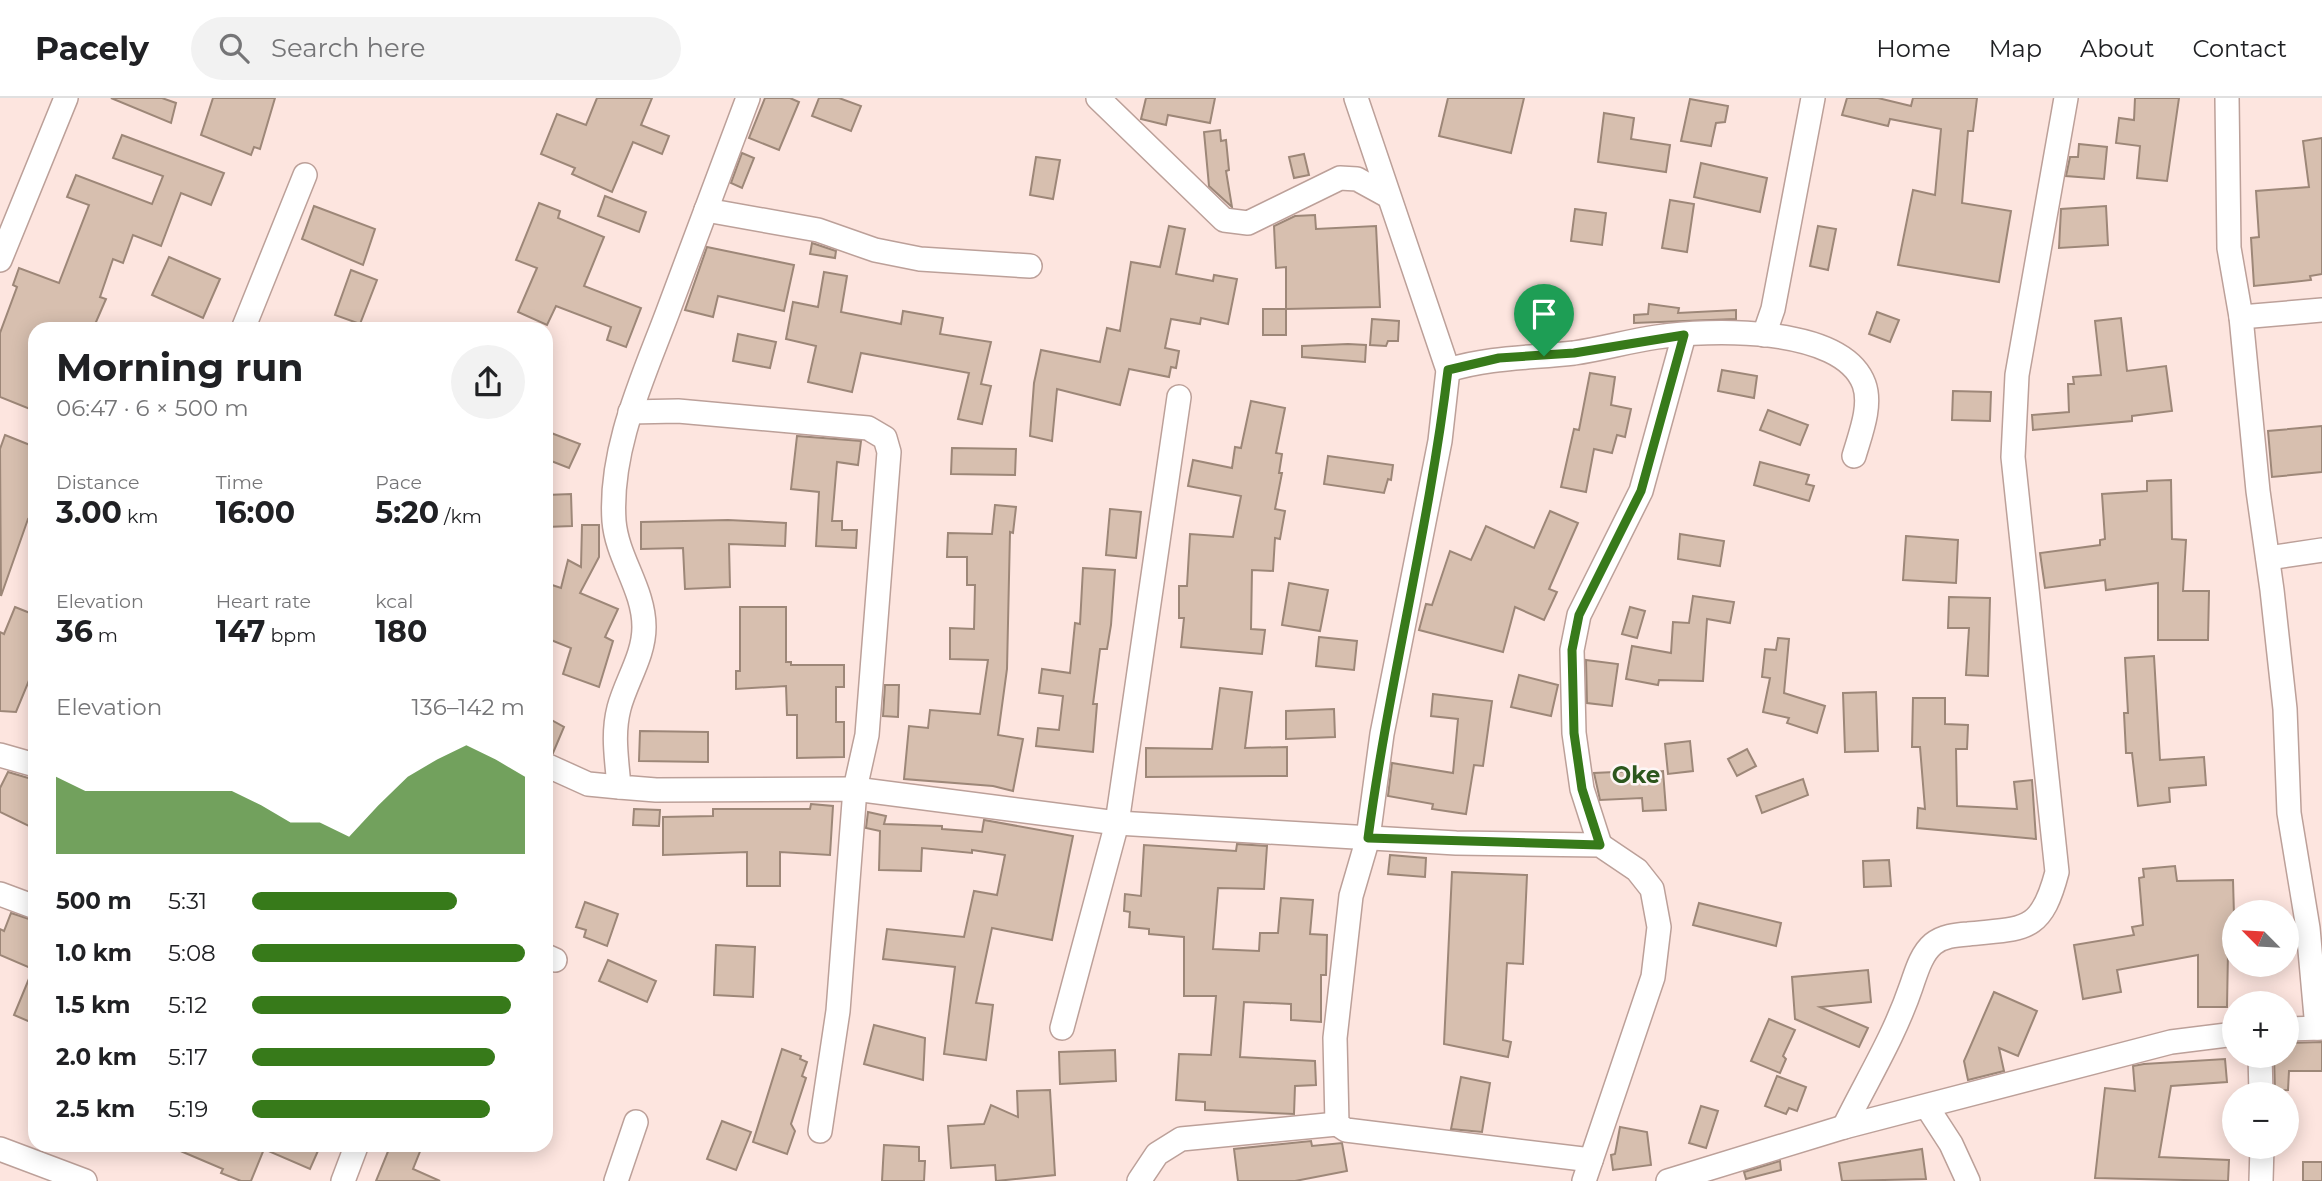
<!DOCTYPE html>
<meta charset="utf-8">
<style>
body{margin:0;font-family:Montserrat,sans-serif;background:#f2f2f2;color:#202124;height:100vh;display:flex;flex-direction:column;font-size:26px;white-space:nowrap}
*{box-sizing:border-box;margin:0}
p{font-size:23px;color:#757577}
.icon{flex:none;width:38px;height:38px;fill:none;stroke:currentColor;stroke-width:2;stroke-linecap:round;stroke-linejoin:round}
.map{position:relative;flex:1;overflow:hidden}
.side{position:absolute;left:28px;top:224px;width:525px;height:830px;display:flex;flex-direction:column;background:#fff;border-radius:21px;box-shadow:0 4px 18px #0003}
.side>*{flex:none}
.needle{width:46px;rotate:294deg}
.controls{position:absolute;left:2222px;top:802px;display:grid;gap:14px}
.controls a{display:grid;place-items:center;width:77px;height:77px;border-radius:50%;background:#fff;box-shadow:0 4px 18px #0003;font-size:35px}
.pin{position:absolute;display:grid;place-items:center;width:60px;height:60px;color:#fff;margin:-72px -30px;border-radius:50% 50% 50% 0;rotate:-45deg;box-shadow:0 0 7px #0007}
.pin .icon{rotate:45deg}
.round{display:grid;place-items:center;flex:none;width:74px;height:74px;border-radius:37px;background:#f2f2f2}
.summary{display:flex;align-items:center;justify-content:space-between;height:119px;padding:0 28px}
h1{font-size:38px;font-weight:700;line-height:52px}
.metrics{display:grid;grid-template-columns:repeat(3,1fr);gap:10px;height:119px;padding:7px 28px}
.metrics div{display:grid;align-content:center}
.metrics b{font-size:30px;font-weight:700}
.metrics small{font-size:19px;font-weight:400}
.metrics p{font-size:19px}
.chart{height:196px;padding:14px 28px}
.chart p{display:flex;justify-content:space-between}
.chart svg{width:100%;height:126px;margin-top:7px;fill:#377a1a;opacity:.7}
ul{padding:0 28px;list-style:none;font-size:23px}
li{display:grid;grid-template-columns:112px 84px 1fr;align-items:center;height:52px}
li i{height:18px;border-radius:9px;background:#377a1a}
header{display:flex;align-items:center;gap:42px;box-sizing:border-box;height:98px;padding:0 35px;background:#fff;border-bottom:2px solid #e0e0e0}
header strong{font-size:33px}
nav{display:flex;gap:38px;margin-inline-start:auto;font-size:24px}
.search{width:490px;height:63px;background:#f2f2f2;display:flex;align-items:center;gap:18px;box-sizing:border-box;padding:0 24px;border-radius:38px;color:#757577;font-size:26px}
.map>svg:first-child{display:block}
.building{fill:#d7bfaf;stroke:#9d8778;stroke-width:2}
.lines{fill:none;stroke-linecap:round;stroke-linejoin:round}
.minor-casing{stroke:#bca099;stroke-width:26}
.minor{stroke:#fff;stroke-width:23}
.route-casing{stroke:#fff;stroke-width:14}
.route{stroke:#377a1a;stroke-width:9}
.labels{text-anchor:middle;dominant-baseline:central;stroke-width:5;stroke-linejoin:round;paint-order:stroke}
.quarter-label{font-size:23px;font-weight:bold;fill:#2c571d;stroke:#fdf6f5}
</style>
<header>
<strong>Pacely</strong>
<div class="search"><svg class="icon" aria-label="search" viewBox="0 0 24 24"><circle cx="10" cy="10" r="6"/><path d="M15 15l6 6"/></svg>Search here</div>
<nav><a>Home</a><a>Map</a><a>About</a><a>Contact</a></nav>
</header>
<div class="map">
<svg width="2322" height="1083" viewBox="0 0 2322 1083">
<rect width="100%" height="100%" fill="#fde5df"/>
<g class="building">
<path d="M111,0h51l14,5 -5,20z"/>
<path d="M213,0h62l-15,51 -6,-2 -3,8 -50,-20z"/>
<path d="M597,0h55l-11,27 28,11 -7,18 -29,-12 -21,50 -40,-18 3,-6 -34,-14 16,-40 29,11z"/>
<path d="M765,0h25l9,4 -20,48 -30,-12z"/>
<path d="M819,0h20l22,8 -10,25 -39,-15z"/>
<path d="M1146,0h69l-5,25 -42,-8 -2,10 -25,-6z"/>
<path d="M1448,0h76l-13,55 -72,-17z"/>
<path d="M1847,0h31l33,8 2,-8h64l-4,33h-5l-6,72 49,8 -12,71 -101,-17 15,-75 22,5 6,-66 -51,-10 -2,7 -46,-11z"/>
<path d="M2135,0h44l-12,83 -30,-3 3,-32 -24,-3 3,-25 15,2z"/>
<path d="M1690,1l38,7 -3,16 -9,1 -5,23 -30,-5z"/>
<path d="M1604,15l30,5 -3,21 39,6 -4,27 -68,-10z"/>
<path d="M1220,32l1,11 5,-1 3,30 -3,1 6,36 -23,-21 -5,-54z"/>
<path d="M122,37l102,38 -13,32 -30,-12 -20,53 -28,-11 -10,28 -10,-4 -13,38 6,2 -13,30h-58v82l-35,-14v-64l17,-46 -4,-2 6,-17 40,15 30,-78 -22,-8 9,-22 76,29 11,-28 -50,-18z"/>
<path d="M2322,40v136l-12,2 1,4 -57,6 -3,-48 8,-1 -3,-46 53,-4 -6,-46z"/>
<path d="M2079,46l28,3 -3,32 -38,-3 4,-19h8z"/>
<path d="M742,55l12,5 -12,30 -11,-5z"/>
<path d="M1304,56l5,21 -15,3 -5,-21z"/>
<path d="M1036,59l24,3 -7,39 -23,-4z"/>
<path d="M1701,65l66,15 -7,34 -66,-15z"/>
<path d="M605,98l41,16 -7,20 -41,-16z"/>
<path d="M1670,102l24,4 -7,48 -25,-4z"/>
<path d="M539,105l21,8 -2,7 46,19 -20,49 57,22 -15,39 -19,-7 4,-13 -55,-21 -9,19 -29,-13 19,-44 -21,-8z"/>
<path d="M314,108l61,23 -12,36 -61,-26z"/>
<path d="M2106,108l2,39 -49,3 2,-39z"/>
<path d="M1575,111l31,4 -4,32 -31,-4z"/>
<path d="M1315,117l1,14 60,-3 4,81 -94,2v-42l-10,1 -2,-42 21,-10z"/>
<path d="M1169,128l16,3 -9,45 37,7 1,-6 23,4 -9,45 -27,-6 -1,6 -29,-5 -6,29 14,3 -3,17 -5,-1 -2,10 -40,-8 -9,36 -63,-16 -5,52 -22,-5 4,-53 7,-33 59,12 7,-34 13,3 11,-69 29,5z"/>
<path d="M1818,128l18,3 -8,41 -18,-4z"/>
<path d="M812,145l24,8 -1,7 -25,-4z"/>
<path d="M707,149l87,18 -10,46 -66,-15 -5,21 -28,-7z"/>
<path d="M169,159l51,22 -17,39 -51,-23z"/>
<path d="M351,172l26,10 -17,44 -25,-9z"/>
<path d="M824,174l23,4 -6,36 60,12 2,-13 40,7 -3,16 51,8 -10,42 10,2 -9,38 -24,-5 11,-46 -108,-20 -9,39 -44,-10 8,-36 -30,-7 7,-37 25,5z"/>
<path d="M1649,206l30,4 -1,5 58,-3v9l-102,4v-8l14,-1z"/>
<rect x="1263" y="211" width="23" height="26"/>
<path d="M1877,214l22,8 -9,22 -21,-8z"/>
<path d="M2121,220l6,53 39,-5 6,45 -40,5v5l-99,9 -1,-15 37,-3 -1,-28h6l-1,-7 28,-2 -6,-54z"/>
<path d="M1372,221l27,2 -1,20h-10l-2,5 -16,-1z"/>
<path d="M738,236l38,8 -6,26 -37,-7z"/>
<path d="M1348,246l18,1 -1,17 -63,-5v-11z"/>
<path d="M1722,272l35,6 -3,22 -36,-7z"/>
<path d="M1590,275l25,4 -4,28 20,4 -6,28 -8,-2 -5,18 -18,-4 -8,43 -25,-5 13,-58 5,1z"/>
<path d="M1953,293l38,1 -1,29 -38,-1z"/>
<path d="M1251,303l34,7 -9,45 6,1 -3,19h3l-7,36 10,2 -5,28 -5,-1 -2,33 -21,-1 -1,59 14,1 -3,24 -81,-7 3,-29h-5v-32h8l3,-52 43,3 8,-41 -53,-10 5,-26 39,8 3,-21 6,1z"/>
<path d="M1768,312l40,15 -8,20 -40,-15z"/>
<path d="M2322,328v46l-50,5 -4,-46z"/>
<path d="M546,333l34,13 -11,24 -23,-9z"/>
<path d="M5,337l30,12v75l-7,-3 -27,77 -1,-147z"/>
<path d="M797,338l64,5 -3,24 -21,-3 -5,59h10v9h15l-1,18 -40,-2 3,-54 -28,-3z"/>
<path d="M952,350l64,1 -1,26 -64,-1z"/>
<path d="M1328,358l65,9 -2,15 -3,-1 -4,14 -60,-9z"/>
<path d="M1760,364l49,13 -3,9 8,2 -5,15 -55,-16z"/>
<path d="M2171,382l1,59 14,1 -3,51h26l-1,49h-50v-57l-52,7 -1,-10 -60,8 -5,-35 60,-8v-5l5,-1 -3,-45 45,-3v-10z"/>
<path d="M571,396l1,32 -26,1v-32z"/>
<path d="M995,407l21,2 -3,26 -3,-1 -3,137 -9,66 25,4 -10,52 -20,-5 -89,-7 5,-53 19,2 2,-18 50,4 8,-54 -38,-1v-31l24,1 1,-44h-8v-28h-20l1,-24 44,1z"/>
<path d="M1110,411l31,3 -5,46 -30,-3z"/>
<path d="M1550,413l28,12 -29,66 8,3 -13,28 -29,-13 -12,45 -84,-22 7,-26 6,1 18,-54 21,9 15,-34 48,22z"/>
<path d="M728,422l58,3 -1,23 -56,-2 1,43 -45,2 -2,-41 -42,1v-27z"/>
<path d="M582,427h17v32l-19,36 38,16 -13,28 8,4 -14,46 -36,-13 8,-26 -25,-10v-55l15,5 7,-28 13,7z"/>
<path d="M1680,436l44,7 -4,25 -42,-7z"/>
<path d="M1906,438l52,4 -2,43 -53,-3z"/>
<path d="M1083,470l32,2 -4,55 -4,24h-7l-7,55h4l-4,48 -57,-6 2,-18 21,2 4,-34 -24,-3 3,-24 28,4 5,-50 5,1z"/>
<path d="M1289,485l39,7 -8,41 -38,-6z"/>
<path d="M1693,498l41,6 -4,21 -23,-4 -4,62 -44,-1 -1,5 -32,-6 6,-33 39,7 2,-31 16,1z"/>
<path d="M1949,499l41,1 -2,78 -22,-1 3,-47h-21z"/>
<path d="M15,509l20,8v51l-19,46 -16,-1v-79l4,2z"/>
<path d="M740,509h46v55h5v3h53v22h-8v35h8v35l-47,1v-43h-10l-1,-29 -50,3v-18h4z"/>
<path d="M1630,509l15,4 -8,27 -15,-4z"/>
<path d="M1319,539l38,4 -3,29 -38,-4z"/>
<path d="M1778,540l11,1 -5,54 41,13 -8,27 -30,-10 2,-5 -26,-6 7,-34 -8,-1 3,-28 11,1z"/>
<path d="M2154,558l6,104 44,-3 2,28 -37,3 1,14 -32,4 -6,-53h-6l-2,-40h4l-3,-55z"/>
<path d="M1586,562l32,4 -6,42 -25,-3z"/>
<path d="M1519,577l39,10 -7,31 -40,-9z"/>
<path d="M885,587h14l-1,32 -15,-1z"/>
<path d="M1220,590l32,4 -7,56 42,-1v29l-141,1v-29l66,1z"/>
<path d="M1876,594l2,59 -33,1 -2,-59z"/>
<path d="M1433,596l59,7 -9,65 -9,-1 -8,49 -34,-5 1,-5 -45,-8 4,-33 61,10 5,-54 -27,-3z"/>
<path d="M1913,600h32v26l23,1 -1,24h-11l1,57 60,3 -3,-27 18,-2 4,59 -119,-11 1,-20 7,1 -5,-62h-8z"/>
<path d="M1334,611l1,28 -49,2v-28z"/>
<path d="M546,619l18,10 -11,26 -7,-2z"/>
<path d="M640,633l68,1v30l-69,-1z"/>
<path d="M1690,643l3,30 -25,3 -3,-30z"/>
<path d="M1747,651l9,17 -19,10 -9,-17z"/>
<path d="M1636,673v3l27,-3 3,39 -23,1 -1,-13 -42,2 -6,-27z"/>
<path d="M8,674l27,8v49l-35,-17v-24z"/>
<path d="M1803,681l5,16 -46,18 -6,-17z"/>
<path d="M811,706l22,2 -3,49 -50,-3v34h-33v-34l-84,3v-38l50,-1v-7h97z"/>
<path d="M634,711l26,1 -1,16 -26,-1z"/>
<path d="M868,714l18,4 -2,8 58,2v3l40,3 2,-12 89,16 -21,104 -60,-12 -16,75 17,2 -7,55 -42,-6 11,-87 -72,-8 4,-30 77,8 10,-46 23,4 8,-40 -33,-5v3l-50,-5 -1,23 -42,-1 1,-39 -14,-3z"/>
<path d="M1237,746l30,2 -3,43 -46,-1 -5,61 46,2 1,-18h18l3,-35 32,2 -3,34 17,1 -1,40h-5v47l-30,-2v-16l-47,-2 -4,55 75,4 1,24 -21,1 -1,28 -89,-4v-8l-29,-2 3,-46 32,1 5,-59h-32v-59l-35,-3v-5l-20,-2 1,-15 -6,-1 1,-17 16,2 3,-51 92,6z"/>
<path d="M1390,757l36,3 -1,19 -37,-3z"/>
<path d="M1889,762l2,26 -27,1 -1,-26z"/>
<path d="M2175,768l2,15 56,-1 2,71h-7l-1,56h-29v-52l-81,15 4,22 -38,7 -9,-54 60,-10 -2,-8 11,-2 -4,-47 5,-1 -1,-8z"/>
<path d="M1452,774l75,3 -4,89 -16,-1 -4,77 8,2 -3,15 -64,-13z"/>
<path d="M585,804l33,12 -11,32 -23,-9 2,-7 -10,-3z"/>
<path d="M1699,805l82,20 -5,23 -83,-21z"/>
<path d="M11,815l24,8v103l-21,-9 19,-46 -33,-14v-26l4,2z"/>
<path d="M716,847l39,2 -2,50 -39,-2z"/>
<path d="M608,862l48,21 -9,21 -48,-21z"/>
<path d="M1868,872l3,32 -51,5 48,21 -9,19 -64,-28 -3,-42z"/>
<path d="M1994,894l43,19 -19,45 -19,-8 5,23 -36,9 -4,-19z"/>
<path d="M1769,921l26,11 -12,26 3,3 -6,14 -29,-12z"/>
<path d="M874,927l51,13 -2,42 -59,-16z"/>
<path d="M2322,944v29h-33l-1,19 -13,1 -1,-36h13v-12z"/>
<path d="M782,951l19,7 -1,3 7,3 -5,14 4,2 -15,46 4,7 -8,23 -34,-12z"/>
<path d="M1115,952l1,31 -56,3 -1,-32z"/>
<path d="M2225,961l2,23 -56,4 -12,71 70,3 -1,21 -133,-3 10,-90 30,3 -2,-25 11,-2z"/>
<path d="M1777,978l29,11 -9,24 -8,-3 -3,6 -21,-8z"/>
<path d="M1461,979l29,6 -8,49 -31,-3z"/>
<path d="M1050,992l5,85 -59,6 -1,-16 -44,3 -3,-42 36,-2 7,-19 27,12 -1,-26z"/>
<path d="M1701,1008l17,5 -12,37 -17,-5z"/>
<path d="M722,1023l29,11 -15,38 -29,-11z"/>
<path d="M1620,1029l27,5 4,33 -38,5 -2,-15 4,-1z"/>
<path d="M1311,1043l1,5 30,-3 5,28 -52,10h-57l-4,-32z"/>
<path d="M164,1046h157l-11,25 -46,-20 -13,32h-10l-20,-8 2,-4z"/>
<path d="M391,1046h32l-10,25 27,12h-64z"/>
<path d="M884,1047l35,2v14h6l-1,20h-42z"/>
<path d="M1922,1051l4,30 -84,2 -3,-18z"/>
<path d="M1780,1063l1,9 -35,9 -2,-7z"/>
<rect x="2303" y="1064" width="19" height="19"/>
</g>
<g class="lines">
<defs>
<g id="minor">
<path d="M748,0c-26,69 -52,139 -78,208 -25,68 -61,141 -56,215 3,37 30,68 30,106 0,29 -18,54 -25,81 -7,27 -2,52 0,79l37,3 199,-1 262,34 339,20 144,2 37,25 15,19 7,38 -6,50 -69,204"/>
<path d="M1098,0l126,122 24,3 92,-45 17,1 31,17"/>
<path d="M1356,0l92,272 -8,71 -58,293 -14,104 -17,58 -16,142 2,86 9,6 245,30"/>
<path d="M2227,0l2,150 12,69 17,174 14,99 13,119 4,104 19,115 9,100"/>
<path d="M706,112l112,20 57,20 45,9 110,7"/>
<path d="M0,162l66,-162"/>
<path d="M2241,219l81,-7"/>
<path d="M243,231l62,-154"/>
<path d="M1764,237l9,-26 40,-211"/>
<path d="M1448,272c42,-13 83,-12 126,-17 28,-4 55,-12 83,-16 50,-8 185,-12 207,47 8,22 -4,51 -10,72"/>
<path d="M630,314l48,-1 190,17 17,10 4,14 -22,283 -12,54 -17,222 -18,120"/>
<path d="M2268,460l54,-8"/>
<path d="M0,657l35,10"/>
<path d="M546,667l42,19 31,3"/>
<path d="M1600,747l-18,-56 -8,-56 -2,-83 7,-35 62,-124 43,-156"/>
<path d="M0,796l35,13"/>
<path d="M546,858l9,4"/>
<path d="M1062,930l55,-205 62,-426"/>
<path d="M2287,931l35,-1"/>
<path d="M2260,957l1,39"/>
<path d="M1927,1009l24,37 17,37"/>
<path d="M1844,1029c23,-47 50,-90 67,-140 5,-14 10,-33 22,-43 10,-8 22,-9 35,-10 56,-6 73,0 89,-62l-44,-415 4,-82 49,-277"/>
<path d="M0,1051l85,32"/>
<path d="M343,1083l14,-37"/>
<path d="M616,1083l20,-59"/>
<path d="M1139,1083l18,-27 24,-15 156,-15"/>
<path d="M1668,1083l176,-54 327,-85 64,-8"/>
<path d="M2261,1083l1,-35"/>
</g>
</defs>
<use href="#minor" class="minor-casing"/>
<use href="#minor" class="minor"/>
</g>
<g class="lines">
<defs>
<path id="route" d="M1684,237l-43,156 -62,124 -7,35 2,83 8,56 18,56 -232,-7c21,-157 61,-310 80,-468l51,-12 75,-5z"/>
</defs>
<use href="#route" class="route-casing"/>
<use href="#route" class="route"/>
</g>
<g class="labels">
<g class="quarter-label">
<text x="1636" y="677">Oke</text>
</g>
</g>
</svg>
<div class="controls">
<a><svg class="needle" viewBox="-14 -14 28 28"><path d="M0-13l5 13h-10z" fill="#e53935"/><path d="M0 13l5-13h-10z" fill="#757577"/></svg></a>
<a>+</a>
<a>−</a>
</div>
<div class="pin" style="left:1544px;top:258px;background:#1e9e55"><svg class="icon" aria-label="arrive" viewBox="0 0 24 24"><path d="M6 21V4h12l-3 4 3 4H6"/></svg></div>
<section class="side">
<div class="summary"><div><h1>Morning run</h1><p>06:47 · 6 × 500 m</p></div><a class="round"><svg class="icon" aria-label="share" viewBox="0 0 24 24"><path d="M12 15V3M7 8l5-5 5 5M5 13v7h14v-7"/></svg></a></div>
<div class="metrics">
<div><p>Distance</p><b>3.00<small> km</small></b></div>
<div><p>Time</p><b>16:00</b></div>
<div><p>Pace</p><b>5:20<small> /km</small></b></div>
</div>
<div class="metrics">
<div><p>Elevation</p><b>36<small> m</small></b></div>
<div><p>Heart rate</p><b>147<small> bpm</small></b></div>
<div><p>kcal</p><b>180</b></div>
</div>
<div class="chart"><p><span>Elevation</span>136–142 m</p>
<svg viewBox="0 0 160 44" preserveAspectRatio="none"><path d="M0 44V17L10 22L20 22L30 22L40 22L50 22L60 22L70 27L80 33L90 33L100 38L110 27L120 17L130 11L140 6L150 11L160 17V44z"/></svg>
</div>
<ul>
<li><b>500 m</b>5:31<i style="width:75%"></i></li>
<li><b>1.0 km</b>5:08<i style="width:100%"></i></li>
<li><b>1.5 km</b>5:12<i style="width:95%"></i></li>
<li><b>2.0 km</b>5:17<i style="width:89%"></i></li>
<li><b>2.5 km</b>5:19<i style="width:87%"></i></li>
</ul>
</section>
</div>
